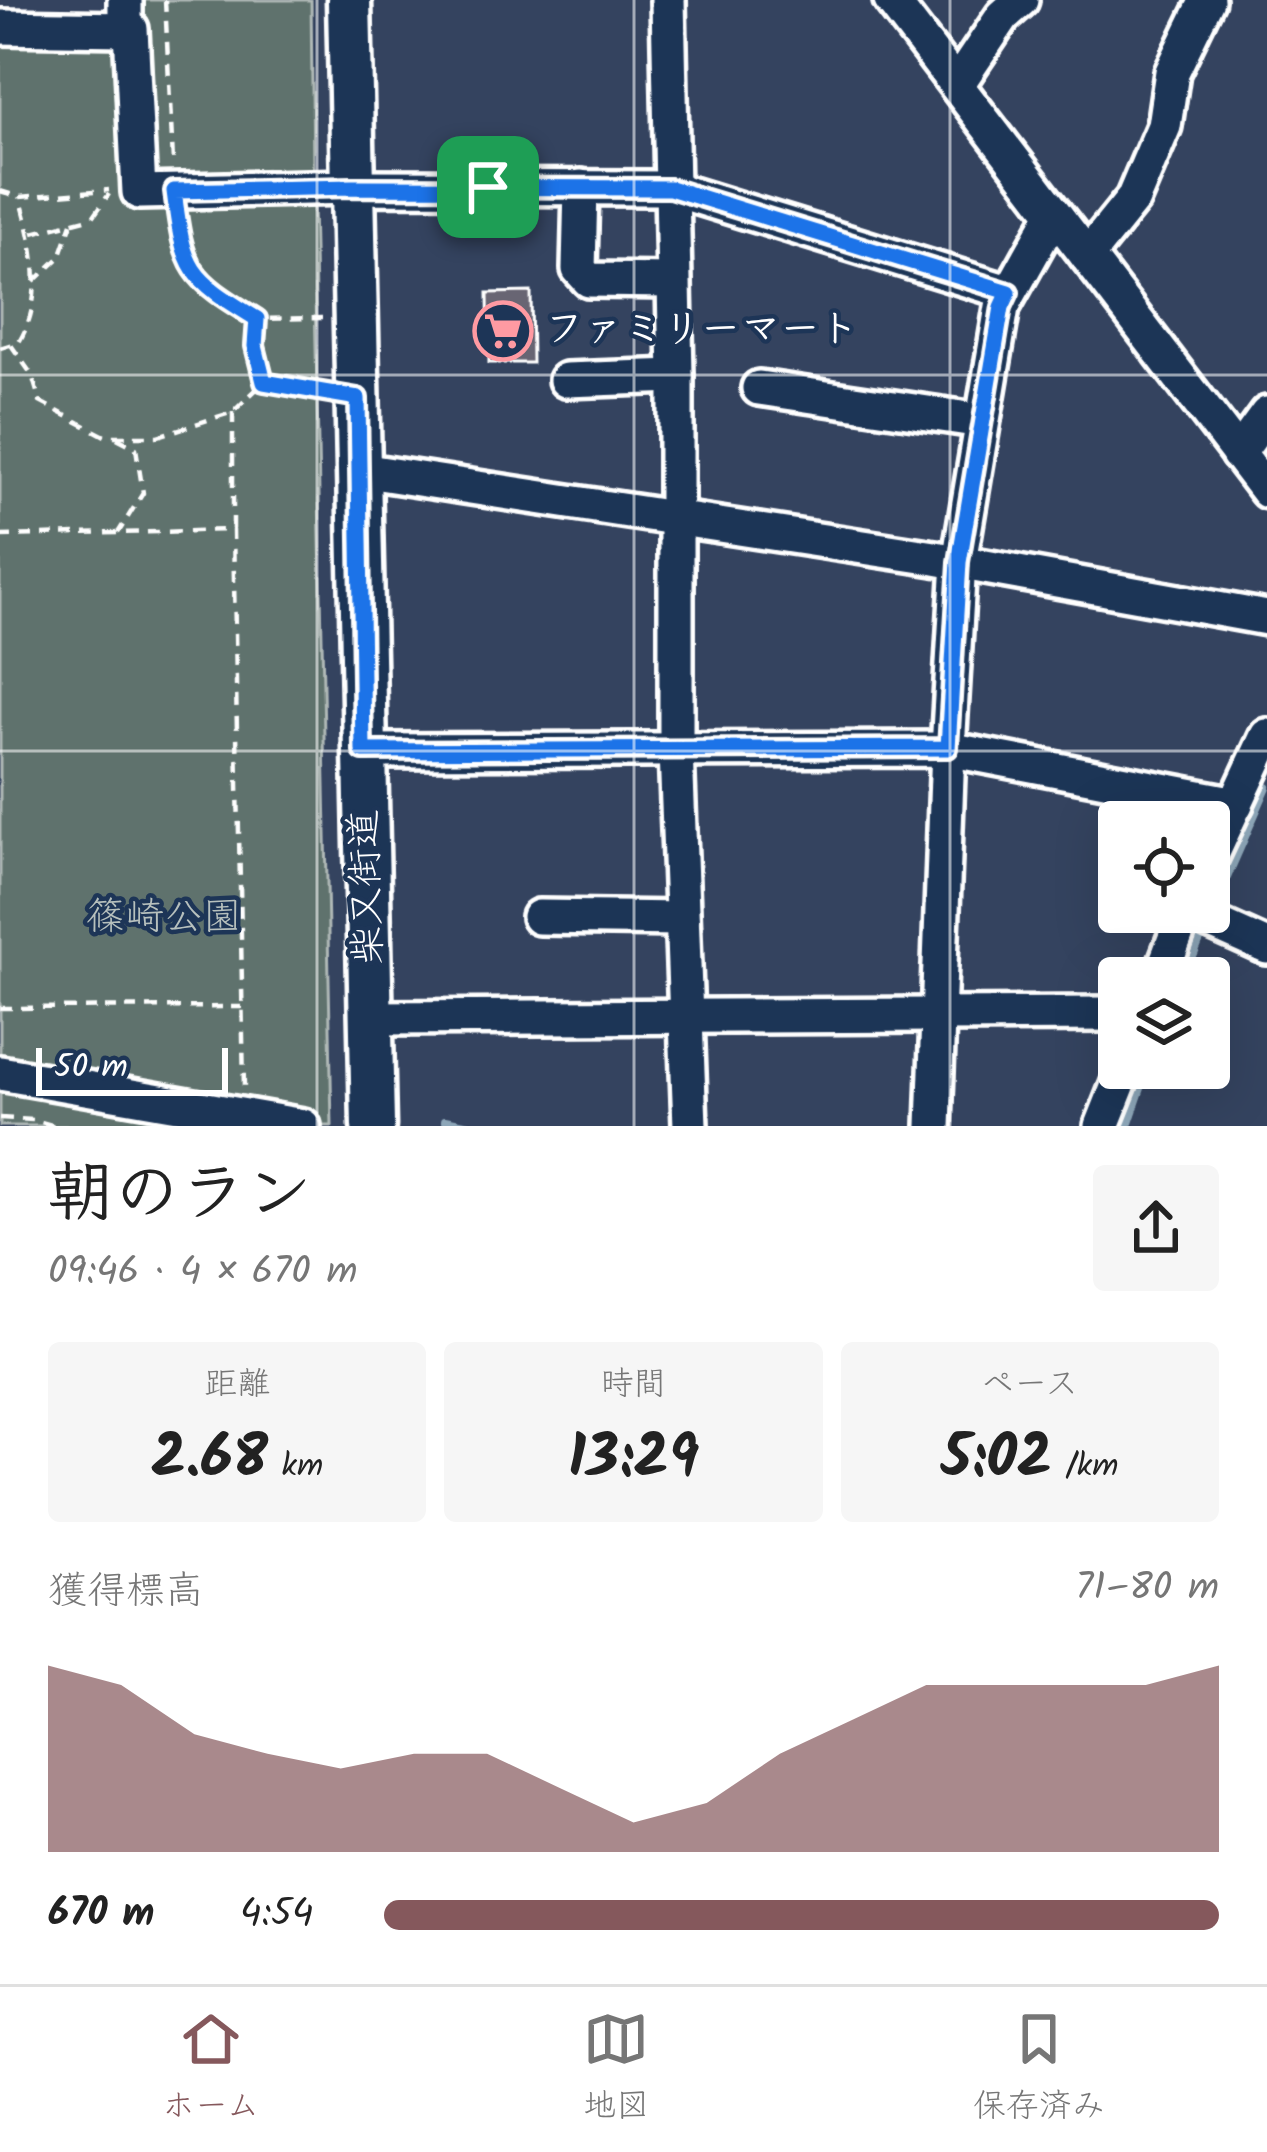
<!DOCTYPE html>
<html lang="ja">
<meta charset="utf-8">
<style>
body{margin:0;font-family:Kalam,"Klee One",sans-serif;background:#f6f6f6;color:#222;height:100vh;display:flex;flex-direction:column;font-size:45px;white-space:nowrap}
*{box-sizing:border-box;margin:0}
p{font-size:39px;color:#767676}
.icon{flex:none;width:66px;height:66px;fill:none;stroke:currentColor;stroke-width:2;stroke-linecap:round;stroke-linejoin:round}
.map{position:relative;height:1126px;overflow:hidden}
.drawer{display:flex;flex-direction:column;background:#fff;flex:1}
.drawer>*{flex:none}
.tools{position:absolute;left:1098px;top:801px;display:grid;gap:24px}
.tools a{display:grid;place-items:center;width:132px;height:132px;border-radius:12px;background:#fff;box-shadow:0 12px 48px #0002;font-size:60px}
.scale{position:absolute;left:36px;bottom:30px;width:192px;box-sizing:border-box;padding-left:12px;border:6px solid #fff;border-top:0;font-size:33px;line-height:42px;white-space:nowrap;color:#fff;-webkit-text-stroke:9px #1d3557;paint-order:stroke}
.pin{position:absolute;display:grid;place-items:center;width:102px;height:102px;color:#fff;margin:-51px;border-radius:24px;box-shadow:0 6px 18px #0006}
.round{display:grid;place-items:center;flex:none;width:126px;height:126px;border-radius:12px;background:#f6f6f6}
.headline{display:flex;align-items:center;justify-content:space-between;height:204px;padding:0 48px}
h1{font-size:66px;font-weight:700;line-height:90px}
.metrics{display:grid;grid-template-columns:repeat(3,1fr);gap:18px;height:204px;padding:12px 48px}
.metrics div{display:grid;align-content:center;border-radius:12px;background:#f6f6f6;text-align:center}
.metrics b{font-size:60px;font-weight:700}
.metrics small{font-size:33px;font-weight:400}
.metrics p{font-size:33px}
.chart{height:336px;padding:24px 48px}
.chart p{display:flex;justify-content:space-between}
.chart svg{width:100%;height:216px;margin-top:12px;fill:#85585c;opacity:.7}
ul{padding:0 48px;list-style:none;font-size:39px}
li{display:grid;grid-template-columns:192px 144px 1fr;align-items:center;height:90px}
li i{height:30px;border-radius:15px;background:#85585c}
.tab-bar{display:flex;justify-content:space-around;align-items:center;height:168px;border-top:3px solid #e0e0e0;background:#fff;font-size:33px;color:#767676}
.tab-bar a{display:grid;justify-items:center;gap:6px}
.tab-bar .current{color:#85585c}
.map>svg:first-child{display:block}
.green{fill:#5f726d;stroke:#afb8b6;stroke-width:3}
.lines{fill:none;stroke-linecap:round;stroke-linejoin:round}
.stream{stroke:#8da6b8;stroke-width:8}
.building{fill:#686573;stroke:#fff;stroke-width:3}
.minor-casing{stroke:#fff;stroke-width:42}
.major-casing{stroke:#fff;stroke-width:51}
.path{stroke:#fff;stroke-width:4.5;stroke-dasharray:12 9;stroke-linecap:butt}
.minor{stroke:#1d3557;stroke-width:33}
.major{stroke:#1d3557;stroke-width:42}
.route-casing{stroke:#fff;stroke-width:24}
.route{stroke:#1a73e8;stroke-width:15}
.grid{fill:none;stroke:#fff;stroke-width:3;stroke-opacity:0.55}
.labels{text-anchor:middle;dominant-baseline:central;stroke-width:9;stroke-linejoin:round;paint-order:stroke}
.poi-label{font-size:39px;font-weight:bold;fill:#fff;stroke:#1d3557;text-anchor:start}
.street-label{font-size:39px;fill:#fff;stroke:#1d3557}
.park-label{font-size:39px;fill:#b7c0bd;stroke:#1d3557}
</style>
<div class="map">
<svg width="1267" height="1126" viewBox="0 0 1267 1126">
<rect width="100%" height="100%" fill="#34435f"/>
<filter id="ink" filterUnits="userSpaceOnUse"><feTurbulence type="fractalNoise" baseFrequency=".00833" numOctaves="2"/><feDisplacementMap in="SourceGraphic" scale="24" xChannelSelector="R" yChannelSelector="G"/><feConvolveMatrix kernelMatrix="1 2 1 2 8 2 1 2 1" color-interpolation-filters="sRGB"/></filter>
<g filter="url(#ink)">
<g class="green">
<path d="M133,0h178l2,173 -166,3 -5,-158z"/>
<path d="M0,35l122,1 9,167 182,-2 19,925h-332z"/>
</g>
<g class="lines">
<g class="stream">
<path d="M1226,880l41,-93"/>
<path d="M1184,978l17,-40"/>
<path d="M445,1120l30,6"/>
<path d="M1128,1126l20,-58"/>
</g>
</g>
<path class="building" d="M531,292l1,71h-43l-1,-70z"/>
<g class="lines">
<defs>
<g id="minor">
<path d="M125,0v29h6l8,163 214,-5 316,1 339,104"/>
<path d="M668,0l8,376v374l14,376"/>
<path d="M891,0l376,491"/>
<path d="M0,27l125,2"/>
<path d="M958,83l45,-67 18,-16"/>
<path d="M581,187l-2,82 10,11 84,1"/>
<path d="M1087,256l46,-57 31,-73 8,-54 35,-72"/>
<path d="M566,380l110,-4"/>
<path d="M759,388l223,33"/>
<path d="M1238,454l29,-40"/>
<path d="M360,470l575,88 332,60"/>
<path d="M363,751l585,-2 288,55"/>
<path d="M1209,861l58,-125"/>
<path d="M1189,912l78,35"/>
<path d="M539,917l143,2"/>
<path d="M1160,978l25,-66"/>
<path d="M372,1018l747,-4"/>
<path d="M0,1073l303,53"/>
<path d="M934,1126l14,-377 11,-187 43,-255 52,-93"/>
<path d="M1102,1126l23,-58"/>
</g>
<path id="major" d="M349,0l24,1126"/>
</defs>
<use href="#minor" class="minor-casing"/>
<use href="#major" class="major-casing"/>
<g class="path">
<path d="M165,0l8,162"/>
<path d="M0,191l20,6 89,-7"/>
<path d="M178,221l3,29 25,38 51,31 65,-1"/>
<path d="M33,233l60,-16 16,-23"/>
<path d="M34,282l26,-25 12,-34"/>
<path d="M257,319l-2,27 9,36 59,10"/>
<path d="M11,345l21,30 8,27 65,34h53l75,-24 31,-30"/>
<path d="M0,348l19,-6c26,-43 15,-98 1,-145"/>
<path d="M233,412v118"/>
<path d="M117,438l19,10 7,45 -25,40"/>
<path d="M0,536l233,-6 11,558"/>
<path d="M0,1008l242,-1"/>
<path d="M0,1118l34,2 21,6"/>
</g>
<use href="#minor" class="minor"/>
<use href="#major" class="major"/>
</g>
</g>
<g class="lines" filter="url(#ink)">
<defs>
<path id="route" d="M353,187l317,1 339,104 -7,15 -43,255 -11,186 -585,3 -5,-353 -94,-16 -9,-36 2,-27c-69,-42 -73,-48 -83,-128z"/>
</defs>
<use href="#route" class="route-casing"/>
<use href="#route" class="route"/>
</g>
<path class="grid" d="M317,0v1126M634,0v1126M950,0v1126M0,375h1267M0,751h1267"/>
<defs>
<symbol id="supermarket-ring" viewBox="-11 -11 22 22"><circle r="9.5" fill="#1d3557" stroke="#ff9aa2" stroke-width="1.5"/><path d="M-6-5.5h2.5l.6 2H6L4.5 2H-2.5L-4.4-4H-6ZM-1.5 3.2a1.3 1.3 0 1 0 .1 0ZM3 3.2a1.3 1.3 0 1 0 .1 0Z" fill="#ff9aa2"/></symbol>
</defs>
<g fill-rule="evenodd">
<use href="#supermarket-ring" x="470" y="298" width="66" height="66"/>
</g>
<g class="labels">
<g class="poi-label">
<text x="545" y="331">ファミリーマート</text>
</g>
<g class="street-label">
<text transform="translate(368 887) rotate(-92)">柴又街道</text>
</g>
<g class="park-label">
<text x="164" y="919">篠崎公園</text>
</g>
</g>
</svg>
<div class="tools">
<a><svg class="icon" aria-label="locate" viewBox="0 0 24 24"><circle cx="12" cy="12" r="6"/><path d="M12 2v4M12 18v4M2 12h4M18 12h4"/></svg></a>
<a><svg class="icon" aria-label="layers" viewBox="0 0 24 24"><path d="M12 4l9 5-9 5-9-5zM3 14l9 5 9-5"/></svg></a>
</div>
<div class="scale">50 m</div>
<div class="pin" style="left:488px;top:187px;background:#1e9e55"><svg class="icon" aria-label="arrive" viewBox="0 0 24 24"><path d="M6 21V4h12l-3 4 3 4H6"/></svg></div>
</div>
<section class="drawer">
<div class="headline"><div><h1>朝のラン</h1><p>09:46 · 4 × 670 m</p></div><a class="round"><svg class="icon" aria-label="share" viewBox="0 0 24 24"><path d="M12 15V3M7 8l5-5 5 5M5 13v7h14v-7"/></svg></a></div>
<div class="metrics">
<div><p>距離</p><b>2.68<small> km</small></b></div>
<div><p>時間</p><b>13:29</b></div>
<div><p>ペース</p><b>5:02<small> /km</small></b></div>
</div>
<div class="chart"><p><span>獲得標高</span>71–80 m</p>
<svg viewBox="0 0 160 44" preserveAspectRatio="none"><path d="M0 44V6L10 10L20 20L30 24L40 27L50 24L60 24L70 31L80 38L90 34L100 24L110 17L120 10L130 10L140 10L150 10L160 6V44z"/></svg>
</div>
<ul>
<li><b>670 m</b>4:54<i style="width:100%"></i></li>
</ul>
</section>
<nav class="tab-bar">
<a class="current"><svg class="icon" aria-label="home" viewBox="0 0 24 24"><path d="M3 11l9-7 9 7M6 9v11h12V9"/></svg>ホーム</a>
<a><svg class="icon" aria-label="map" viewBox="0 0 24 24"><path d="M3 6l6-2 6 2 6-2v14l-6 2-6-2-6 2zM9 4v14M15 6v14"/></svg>地図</a>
<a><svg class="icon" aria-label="saved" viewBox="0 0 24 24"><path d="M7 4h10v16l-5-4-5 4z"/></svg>保存済み</a>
</nav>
